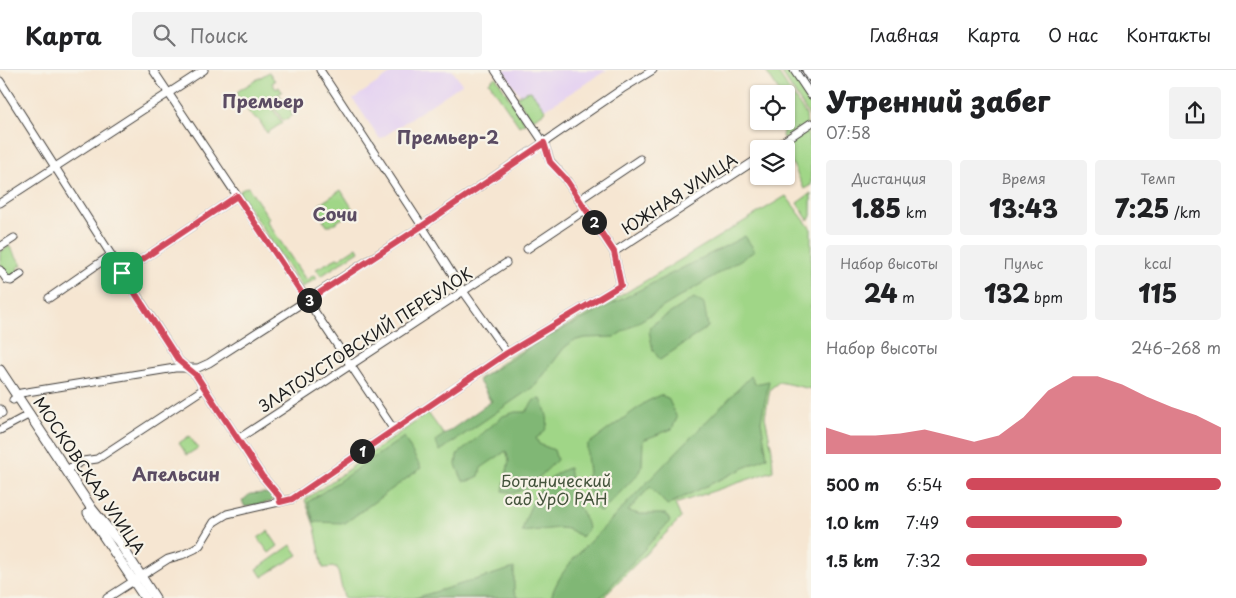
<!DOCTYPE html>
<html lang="ru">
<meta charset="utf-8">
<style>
body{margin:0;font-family:"Playpen Sans",sans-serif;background:#f2f2f2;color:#202124;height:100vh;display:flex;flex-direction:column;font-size:19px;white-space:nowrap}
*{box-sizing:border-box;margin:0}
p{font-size:16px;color:#757577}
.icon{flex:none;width:28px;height:28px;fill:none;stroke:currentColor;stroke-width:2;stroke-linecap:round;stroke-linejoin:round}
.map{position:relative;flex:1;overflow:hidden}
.details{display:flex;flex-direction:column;background:#fff;width:425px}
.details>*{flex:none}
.controls{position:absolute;left:750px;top:15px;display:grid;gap:10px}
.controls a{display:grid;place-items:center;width:45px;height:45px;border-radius:5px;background:#fff;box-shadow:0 1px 4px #0004;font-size:25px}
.pin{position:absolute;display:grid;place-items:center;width:42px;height:42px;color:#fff;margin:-21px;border-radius:10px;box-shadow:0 2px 8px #0006}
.km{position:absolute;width:25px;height:25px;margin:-12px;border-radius:50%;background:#222;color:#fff;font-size:14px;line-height:25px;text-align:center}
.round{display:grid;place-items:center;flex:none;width:52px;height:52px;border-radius:5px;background:#f2f2f2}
.overview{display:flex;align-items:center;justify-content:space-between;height:85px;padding:0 15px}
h1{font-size:28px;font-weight:800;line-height:38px}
.figures{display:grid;grid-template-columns:repeat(3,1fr);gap:8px;height:85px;padding:5px 15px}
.figures div{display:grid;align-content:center;border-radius:5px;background:#f2f2f2;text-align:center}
.figures b{font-size:25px;font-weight:800}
.figures small{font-size:14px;font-weight:400}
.figures p{font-size:14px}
.chart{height:140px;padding:10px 15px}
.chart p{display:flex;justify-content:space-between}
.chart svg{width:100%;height:90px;margin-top:5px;fill:#d1495b;opacity:.7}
ul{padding:0 15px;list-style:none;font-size:16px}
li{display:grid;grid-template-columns:80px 60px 1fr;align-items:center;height:38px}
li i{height:12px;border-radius:6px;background:#d1495b}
header{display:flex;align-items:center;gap:30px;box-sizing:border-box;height:70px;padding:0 25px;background:#fff;border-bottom:1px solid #e0e0e0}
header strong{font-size:24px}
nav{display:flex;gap:28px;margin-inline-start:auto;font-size:18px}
.search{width:350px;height:45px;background:#f2f2f2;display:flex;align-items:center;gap:12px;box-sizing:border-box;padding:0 18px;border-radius:5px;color:#757577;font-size:19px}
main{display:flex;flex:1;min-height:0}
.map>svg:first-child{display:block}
.built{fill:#e5d3f1}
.green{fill:#a0d687;stroke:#5e7952}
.forest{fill:#80b774;stroke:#4e6a48}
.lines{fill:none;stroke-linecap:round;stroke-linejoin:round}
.minor-casing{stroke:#3d3a37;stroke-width:9}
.major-casing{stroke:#3d3a37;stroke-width:11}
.minor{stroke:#fff;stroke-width:7}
.major{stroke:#fff;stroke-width:9}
.tram{stroke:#1c1c1c;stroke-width:1}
.route-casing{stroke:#fff;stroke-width:10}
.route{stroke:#d1495b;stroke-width:6}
.labels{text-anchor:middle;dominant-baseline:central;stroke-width:4.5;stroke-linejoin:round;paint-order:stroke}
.street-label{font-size:16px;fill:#1c1c1c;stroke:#f7f3e8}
.park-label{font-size:16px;fill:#44543c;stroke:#f7f3e8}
.neighbourhood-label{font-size:18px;font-weight:bold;fill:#5b4c63;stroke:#f7f3e8}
</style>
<header>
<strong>Карта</strong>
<div class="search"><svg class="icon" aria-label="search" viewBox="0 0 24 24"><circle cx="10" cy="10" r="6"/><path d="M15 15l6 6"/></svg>Поиск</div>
<nav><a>Главная</a><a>Карта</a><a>О нас</a><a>Контакты</a></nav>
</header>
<main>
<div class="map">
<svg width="811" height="528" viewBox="0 0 811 528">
<rect width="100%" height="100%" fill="#f7f3e8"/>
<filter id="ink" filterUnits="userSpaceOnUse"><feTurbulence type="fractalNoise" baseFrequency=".02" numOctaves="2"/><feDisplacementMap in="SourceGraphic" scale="10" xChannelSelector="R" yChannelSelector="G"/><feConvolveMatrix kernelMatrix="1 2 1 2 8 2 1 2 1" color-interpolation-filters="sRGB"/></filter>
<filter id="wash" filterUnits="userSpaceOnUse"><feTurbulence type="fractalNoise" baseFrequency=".0096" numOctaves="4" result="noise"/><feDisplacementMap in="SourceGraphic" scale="20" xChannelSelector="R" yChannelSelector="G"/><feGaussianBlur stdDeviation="1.12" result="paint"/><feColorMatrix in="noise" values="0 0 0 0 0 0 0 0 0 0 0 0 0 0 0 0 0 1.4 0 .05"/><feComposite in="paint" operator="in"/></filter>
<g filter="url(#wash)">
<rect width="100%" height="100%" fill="#f6e6d2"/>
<g class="built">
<path d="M396,0h56l10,14 -82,55 -27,-40z"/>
<path d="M503,0h104l-73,46z"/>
</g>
<g class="green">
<path d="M765,0h11l30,45 1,9 -22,14 -3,-1 6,-32 -2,-1v-10h-5z"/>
<path d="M780,0h9l22,32v17z"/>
<path d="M269,2l6,9 -3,2 4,6 3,-2 3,5 -14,9 14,22 -15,10 -8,-13 -7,-4 -5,-6 4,-3 -5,-8 -4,2 -5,-6 1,-4z"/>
<path d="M495,7h1l29,46 -6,3 -30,-44z"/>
<path d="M531,21l15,20 -15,9 -14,-23 8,-5z"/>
<path d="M280,25l13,20 -10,6 -13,-20z"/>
<path d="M807,60l4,22v33l-7,4 -19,-42z"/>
<path d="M248,117l21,31 -2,3 39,59 9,-5 2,3 -15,9 -63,-94 4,-5z"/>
<path d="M341,120l13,21 -24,15h-3l-10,-16 3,-6z"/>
<path d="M811,123v23l-3,4 -11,-17z"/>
<path d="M786,126l25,33v160l-32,-7 -9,7 -5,28 7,33 1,21 -98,33 6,14 -74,75 -3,5h-260l-7,-31 -14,1 -8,-40 -10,-28 123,-87 16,22 47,-32 -12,-24 31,-22 117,-65z"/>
<path d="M9,176l13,19 -5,3 3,5 -9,6 -11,-16v-11z"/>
<path d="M357,177l2,4 -38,25 -5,-7 21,-11h3z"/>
<path d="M189,366l9,12 -11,7 -8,-12z"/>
<path d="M268,461l10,15 -9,7 -11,-15z"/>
<path d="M291,475l7,10 -36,22 -5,-8z"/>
</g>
<g class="forest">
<path d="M745,166l10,15 -141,86 -29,1 -12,3 -9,7 -28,37 -96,66 -5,-10 57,-40 -14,-21 62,-39z"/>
<path d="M694,228l10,6 4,23 -48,33 -7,-10 -4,-19 4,-7z"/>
<path d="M751,306l4,8 14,-3 -8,40 6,36 -100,48 -17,-18 -22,24 11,3h27l4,7 -70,77h-49c8,-31 41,-57 62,-80 45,-48 92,-95 138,-142z"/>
<path d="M660,325l8,3 9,20 -5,11 -29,11 -1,25 -4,9 -37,38 -8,-5 -3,-14 -7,-12 6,-8 -2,-17v-11l59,-43z"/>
<path d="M541,329c6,15 13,29 -5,39l3,6 15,6 3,10 -29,28 -14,5 -11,-2 6,-30 -3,-10 -25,17 -2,8 -10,5h-6l-7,-16 1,-10 46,-39 12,-4h11l8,-12z"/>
<path d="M404,367l17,31 -76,55 -31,-1 -6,-20z"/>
<path d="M569,398c2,14 5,26 10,39 4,8 8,13 9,22l-6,8 -13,-8 -10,-1 -37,4c6,-25 20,-56 47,-64z"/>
<path d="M265,423l9,2 1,3 -4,4 -26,5 -3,-6 8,-7z"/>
<path d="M514,498v24l4,6h-103z"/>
</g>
</g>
<g filter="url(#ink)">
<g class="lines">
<defs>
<g id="minor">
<path d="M153,0l241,360"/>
<path d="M320,0l102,156 41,65 44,62"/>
<path d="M0,11l179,280 17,14 66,101 17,20 1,6"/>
<path d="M772,79l39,-26"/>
<path d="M579,130l61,-41"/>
<path d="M0,133l204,-133"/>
<path d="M0,177l14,-9"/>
<path d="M527,179l58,-39"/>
<path d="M614,182l145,-94"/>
<path d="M0,200l7,10 4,1 10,-7"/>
<path d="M122,203l115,-77"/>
<path d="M49,228l62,-43"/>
<path d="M13,330l8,-7 154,-25h23l11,-5 213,-137 200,-137 31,-19"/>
<path d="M0,339l2,4 -2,1"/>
<path d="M0,360l30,-16"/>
<path d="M238,369l268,-176"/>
<path d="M66,400l17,-9 14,-2 108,-71"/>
<path d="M107,528l61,-39 14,-4 13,-6 5,-4 14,-23 13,-8 65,-15 215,-146 114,-68 -7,-33 -49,-74 -15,-17 -6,-18 -49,-73"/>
</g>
<g id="major">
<path d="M795,0l16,24"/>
<path d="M807,0l4,6"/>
<path d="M0,300l92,139 27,33 36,56"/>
<path d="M88,443l57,85"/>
</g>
</defs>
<use href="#minor" class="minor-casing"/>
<use href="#major" class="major-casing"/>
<use href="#minor" class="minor"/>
<use href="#major" class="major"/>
<path class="tram" d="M799,0l12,18"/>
</g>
</g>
<g class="lines" filter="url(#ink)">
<defs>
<path id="route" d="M544,73l6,19 15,16 49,74 7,33 -114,68 -215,146 -12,3 -1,-6 -17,-20 -66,-101 -17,-14 -57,-88 115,-77 70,105 115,-75z"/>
</defs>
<use href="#route" class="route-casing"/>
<use href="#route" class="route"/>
</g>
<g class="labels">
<g class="street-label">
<text transform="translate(679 123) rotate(-33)">ЮЖНАЯ УЛИЦА</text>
<text transform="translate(365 269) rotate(-33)">ЗЛАТОУСТОВСКИЙ ПЕРЕУЛОК</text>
<text transform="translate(90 405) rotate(56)">МОСКОВСКАЯ УЛИЦА</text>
</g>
<g class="park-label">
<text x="556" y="410">Ботанический<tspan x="556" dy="18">сад УрО РАН</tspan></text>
</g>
<g class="neighbourhood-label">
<text x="263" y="30">Премьер</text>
<text x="448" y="66">Премьер-2</text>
<text x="335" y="143">Сочи</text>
<text x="176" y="403">Апельсин</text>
</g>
</g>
</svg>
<div class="controls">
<a><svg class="icon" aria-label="locate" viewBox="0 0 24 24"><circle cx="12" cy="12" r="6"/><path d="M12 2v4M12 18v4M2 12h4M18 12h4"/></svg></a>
<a><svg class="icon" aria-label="layers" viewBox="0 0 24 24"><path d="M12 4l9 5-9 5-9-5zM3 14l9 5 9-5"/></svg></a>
</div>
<div class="pin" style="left:122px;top:203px;background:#1e9e55"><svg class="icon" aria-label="arrive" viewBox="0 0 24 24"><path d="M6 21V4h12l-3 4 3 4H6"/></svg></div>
<b class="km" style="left:362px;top:381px">1</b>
<b class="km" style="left:594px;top:152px">2</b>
<b class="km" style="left:309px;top:230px">3</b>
</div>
<section class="details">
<div class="overview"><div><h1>Утренний забег</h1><p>07:58</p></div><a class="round"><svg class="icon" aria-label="share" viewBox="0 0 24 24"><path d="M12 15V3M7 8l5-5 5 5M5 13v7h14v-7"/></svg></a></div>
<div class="figures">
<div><p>Дистанция</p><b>1.85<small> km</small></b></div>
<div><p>Время</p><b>13:43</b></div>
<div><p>Темп</p><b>7:25<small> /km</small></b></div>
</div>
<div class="figures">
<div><p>Набор высоты</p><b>24<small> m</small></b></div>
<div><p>Пульс</p><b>132<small> bpm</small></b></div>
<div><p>kcal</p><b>115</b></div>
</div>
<div class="chart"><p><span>Набор высоты</span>246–268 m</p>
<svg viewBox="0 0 160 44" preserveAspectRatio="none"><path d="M0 44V31L10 35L20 35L30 34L40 32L50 35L60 38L70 35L80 26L90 13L100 6L110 6L120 10L130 16L140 21L150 25L160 31V44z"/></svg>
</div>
<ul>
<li><b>500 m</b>6:54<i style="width:100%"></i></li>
<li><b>1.0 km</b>7:49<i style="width:61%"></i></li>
<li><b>1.5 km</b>7:32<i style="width:71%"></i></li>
</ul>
</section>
</main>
